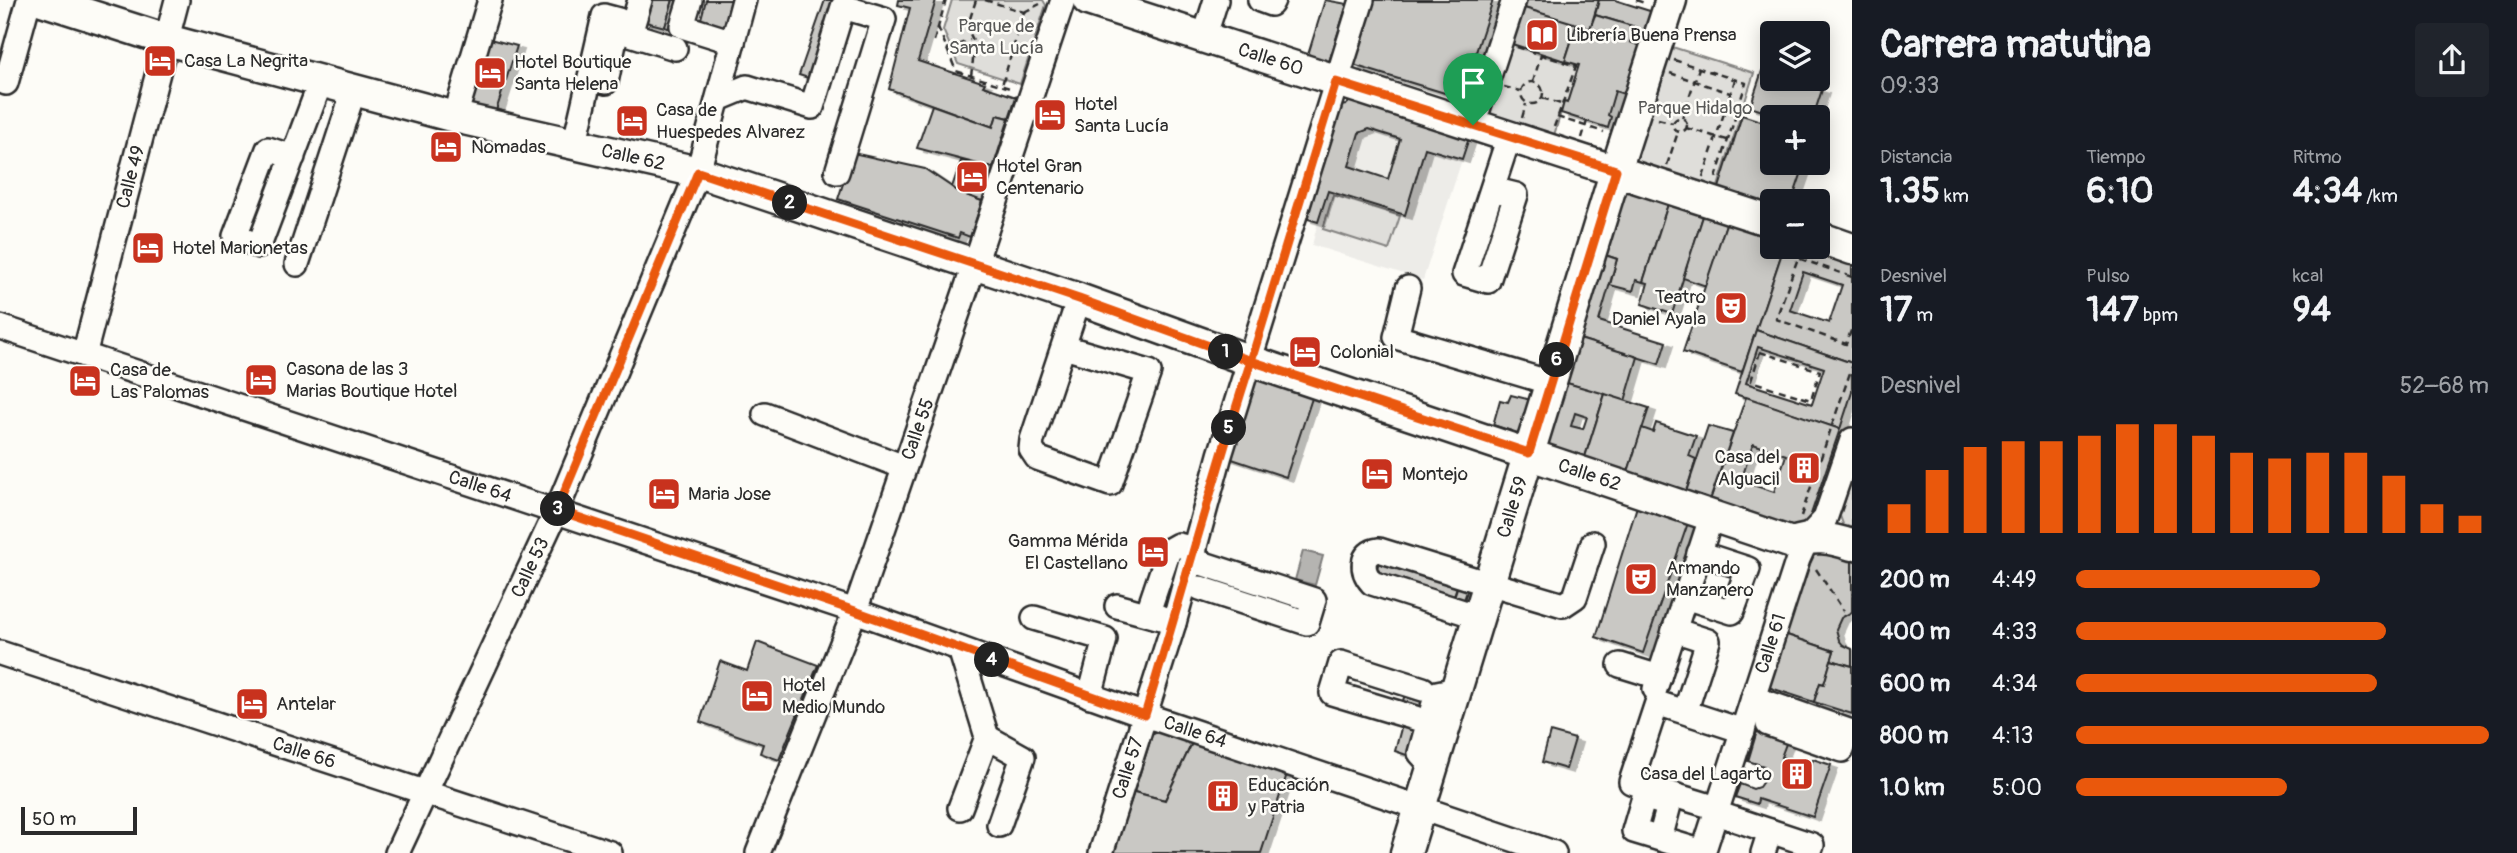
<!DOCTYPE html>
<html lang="es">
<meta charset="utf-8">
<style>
body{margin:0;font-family:Pangolin,sans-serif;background:#20242c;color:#f1f3f6;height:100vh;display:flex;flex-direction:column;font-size:26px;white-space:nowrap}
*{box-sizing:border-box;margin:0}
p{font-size:23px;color:#9ea1a6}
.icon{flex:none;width:38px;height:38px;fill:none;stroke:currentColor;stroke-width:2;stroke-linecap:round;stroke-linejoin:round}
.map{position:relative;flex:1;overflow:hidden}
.side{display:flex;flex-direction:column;background:#171b24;width:665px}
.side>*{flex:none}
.buttons{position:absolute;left:1760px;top:21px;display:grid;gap:14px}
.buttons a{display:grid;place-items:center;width:70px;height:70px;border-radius:7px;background:#171b24;box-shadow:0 4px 18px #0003;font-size:35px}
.scale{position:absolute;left:21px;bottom:18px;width:116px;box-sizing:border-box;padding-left:7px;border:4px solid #2b2b2b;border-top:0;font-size:19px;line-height:24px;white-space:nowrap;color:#2b2b2b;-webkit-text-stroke:5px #fdfcf7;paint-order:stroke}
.pin{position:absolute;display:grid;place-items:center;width:60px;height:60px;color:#fff;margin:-72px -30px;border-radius:50% 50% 50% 0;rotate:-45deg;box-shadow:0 0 7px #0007}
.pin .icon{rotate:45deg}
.km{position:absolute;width:35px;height:35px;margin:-18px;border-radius:50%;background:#222;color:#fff;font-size:19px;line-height:35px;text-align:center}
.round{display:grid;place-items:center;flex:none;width:74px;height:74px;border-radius:7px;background:#20242c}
.overview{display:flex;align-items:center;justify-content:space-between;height:119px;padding:0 28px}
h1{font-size:38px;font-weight:800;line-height:52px}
.metrics{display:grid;grid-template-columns:repeat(3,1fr);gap:10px;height:119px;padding:7px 28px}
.metrics div{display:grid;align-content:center}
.metrics b{font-size:35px;font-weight:800}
.metrics small{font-size:19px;font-weight:400}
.metrics p{font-size:19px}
.chart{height:196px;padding:14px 28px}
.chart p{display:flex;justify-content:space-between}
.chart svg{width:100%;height:126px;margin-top:7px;stroke:#ea580c;stroke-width:6}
ul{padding:0 28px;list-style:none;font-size:23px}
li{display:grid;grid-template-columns:112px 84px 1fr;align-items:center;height:52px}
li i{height:18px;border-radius:9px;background:#ea580c}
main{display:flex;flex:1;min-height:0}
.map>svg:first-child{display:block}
.built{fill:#edece8}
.green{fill:#dfdeda;stroke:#858482;stroke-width:2}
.water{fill:#b5b4b1;stroke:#7e7d7b;stroke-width:2}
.building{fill:#c9c8c4;stroke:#2b2b2b;stroke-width:2;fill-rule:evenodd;filter:url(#shadow)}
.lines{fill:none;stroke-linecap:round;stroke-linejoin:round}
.minor-casing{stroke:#2b2b2b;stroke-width:28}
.major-casing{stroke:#2b2b2b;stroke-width:35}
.path{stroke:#2b2b2b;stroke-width:2.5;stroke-dasharray:7 5;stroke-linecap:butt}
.minor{stroke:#fdfcf7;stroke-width:23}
.major{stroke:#fdfcf7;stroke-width:30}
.route-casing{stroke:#fff;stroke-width:14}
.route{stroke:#ea580c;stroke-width:9}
.labels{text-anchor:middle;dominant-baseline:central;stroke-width:5;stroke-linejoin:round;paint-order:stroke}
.park-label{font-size:19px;fill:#585857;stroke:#fdfcf7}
.poi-label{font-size:19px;fill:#2b2b2b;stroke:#fdfcf7;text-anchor:start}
.street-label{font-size:19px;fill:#2b2b2b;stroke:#fdfcf7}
</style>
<main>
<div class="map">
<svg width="1852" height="853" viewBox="0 0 1852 853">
<defs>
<filter id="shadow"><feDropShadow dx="7" dy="4" stdDeviation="0" flood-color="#0004"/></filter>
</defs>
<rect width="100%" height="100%" fill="#fdfcf7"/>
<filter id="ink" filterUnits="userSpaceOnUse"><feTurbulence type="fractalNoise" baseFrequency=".0143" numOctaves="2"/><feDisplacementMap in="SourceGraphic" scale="14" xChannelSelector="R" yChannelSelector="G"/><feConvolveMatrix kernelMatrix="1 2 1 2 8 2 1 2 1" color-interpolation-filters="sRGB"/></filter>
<g filter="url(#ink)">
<path class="built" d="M1346,105l124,30 -47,145 -111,-35 6,-23 -13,-4 35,-112z"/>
<g class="green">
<path d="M952,0h91l3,5 -26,79 -62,-20 -15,-34z"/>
<path d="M1509,43l70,22 -12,38 -3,-1 -12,40 -67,-22z"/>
<path d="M1666,45l88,28 -39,123 -85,-35z"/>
<path d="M1333,195l67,21 -11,34 -66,-21z"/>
<path d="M1852,479v55l-6,-2 -6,-16z"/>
</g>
<path class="water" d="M1303,551l20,5 -8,29 -20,-5z"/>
<g class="building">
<path d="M648,0h25l-8,27 -23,-6z"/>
<path d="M673,0h13l-9,31 -12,-4z"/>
<path d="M706,0h30l-9,34 -28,-8z"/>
<path d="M825,0h12l-26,79 -12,-4z"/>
<path d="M899,0h37l-18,61 67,22 -2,3 33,11 -7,21 -12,-3 -4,12 -104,-38 21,-81 -12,-3z"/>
<path d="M1325,0l22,4 -19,61 -21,-7z"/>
<path d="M1373,0h120l-32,98 -108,-33z"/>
<path d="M1523,0h76l-9,29 -69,-22z"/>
<path d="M1599,0h16l41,13 -11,34 -15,-5 5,-15 -40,-12z"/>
<path d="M1521,7l56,17 -12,37 -56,-18z"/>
<path d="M1595,15l40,12 -5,15 15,5 -15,49 -15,-5 -7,24 3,2 -3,11 -47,-15 3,-11 3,1 12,-38 -14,-4 12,-37 13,5z"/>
<path d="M482,37l35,9 -23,71 -22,-5 -8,-12z"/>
<path d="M1762,71l11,3v5h14l35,11 -9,27h-31l-32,-10z"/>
<path d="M1353,98l117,37 -8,24 -37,-11 -20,67 -77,-24 -10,31 -13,-4 35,-112 6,-1zM1369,129l31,10 -12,40 -39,-13 10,-33z"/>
<path d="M932,105l61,22 4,-12 12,3 -16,50 -76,-20z"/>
<path d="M1742,115l31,10v38h32l-13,38h-19v7l-55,-17z"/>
<path d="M853,153l72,16 36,24 21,8 -12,36 -10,-4 -2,5 -120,-39z"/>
<path d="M961,161l32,7 -11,33 -21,-8 -9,-6z"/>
<path d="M1626,187l43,14 -26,81 -7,-2 -3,11 -23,-6 7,-26 -18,-6z"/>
<path d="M1669,201l35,12 -32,101 -30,-10 6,-21 -5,-1z"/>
<path d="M1704,213l23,8 -21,65 -23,-8z"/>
<path d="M1727,221l46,15v11h11l-42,125 -59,-20z"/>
<path d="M1784,247h20l48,16v100l-96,-33zM1803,272l39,13 -13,38 -39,-13z"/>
<path d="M1599,253l18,6 -18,62 67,21 -7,22 -86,-27z"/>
<path d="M1756,330l96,33v29l-12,37 -105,-35zM1758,347l66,21 -12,36 -66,-21z"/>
<path d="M1573,337l65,20 -13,44 -65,-20z"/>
<path d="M1251,361l66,22 -31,94 -66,-22z"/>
<path d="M1560,381l45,13 -20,63 -38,-13zM1575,413l12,4 -4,12 -12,-3z"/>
<path d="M1605,394l44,14 -21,64 -43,-15z"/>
<path d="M1511,395l28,7 -18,32 -28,-9 7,-25 8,2z"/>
<path d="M1746,397l94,32 -33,97 -11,4 -86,-30zM1753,444l33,11 -12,37 -33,-11z"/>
<path d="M1656,423l40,13 -7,20 7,3 -10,33 -58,-20 14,-44 11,4z"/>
<path d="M1708,426l25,7 -23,67 -24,-8z"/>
<path d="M1638,503l51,17 -46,133 -47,-16z"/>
<path d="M1812,546l40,13v53l-11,6 -5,11 3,11 4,5 9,4v17l-21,-6 3,-9 -50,-17z"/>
<path d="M1381,557l77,26 -6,19 -78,-26z"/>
<path d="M1458,585l10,3 -5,15 -10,-3z"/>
<path d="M1784,634l50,17 -10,33 -4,-1 -6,19 -46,-15z"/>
<path d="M757,642l61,23 -39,95 -19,-7 3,-9 -63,-22 20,-61 27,10z"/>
<path d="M1831,660l21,6v48l-38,-12 6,-19 4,1z"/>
<path d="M1410,676l32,10 -21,74 -26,-9 9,-34 -5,-2z"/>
<path d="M1161,730l32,11 -28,59 -31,-8 18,-57z"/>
<path d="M1757,731l30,10 -6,16 30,9 2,-7 18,6 -18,52 -55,-18 -1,5 -22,-7 5,-13 13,5 6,-2 7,-10 -2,-11 -16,-5z"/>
<path d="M1550,732l25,7 -9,30 -24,-7z"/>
<path d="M1193,741l95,30 -27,82h-148l21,-61 31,8z"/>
</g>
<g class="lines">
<defs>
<g id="minor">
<path d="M640,0l-10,34 45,14"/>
<path d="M690,0l-8,26 51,16"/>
<path d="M1260,0l11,4 2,-4"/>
<path d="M1204,38l12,-38"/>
<path d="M6,83l23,-83"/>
<path d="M718,99l29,-12 65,20 31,-100 41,12 -47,153"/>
<path d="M455,117l35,-117"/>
<path d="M1473,125l41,-125"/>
<path d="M575,142l29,-126 15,4 -13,62 -16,-4"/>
<path d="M293,157l-25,-8 -33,87 24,10 62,-165"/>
<path d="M1492,189l24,6 -28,86 -24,-7 45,-137"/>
<path d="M297,264l57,-174"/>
<path d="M1408,288l-12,49 155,46"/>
<path id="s1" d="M0,327l855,284 290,104 409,138"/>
<path d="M1064,347l85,25 -39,112 -73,-26 -6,-9 1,-9 47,-141"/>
<path id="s2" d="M84,355l93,-355"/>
<path d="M765,414l139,53"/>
<path d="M1192,560l122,40 -7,23 -107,-35"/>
<path d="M1489,583l74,22 12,-8 18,-54"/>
<path d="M1685,597l47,15 16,-43 -49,-16"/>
<path d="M1117,606l40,11"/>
<path d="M1479,617l-107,-34c-11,-12 -12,-31 7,-33l110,34"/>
<path d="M1034,618l71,21 -15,57"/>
<path d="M1174,623l-22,-9 -2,-8 19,-56 9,-5 17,4"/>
<path d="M1674,630l34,11 -20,62"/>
<path id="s3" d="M0,653l610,200"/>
<path d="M1620,665l39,12"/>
<path d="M1655,689l57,-174"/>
<path d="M1753,698l21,7 75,26 -7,19 -74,-26 6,-19"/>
<path d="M1415,718l-83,-25 9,-30 82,26"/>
<path d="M987,737l36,20 -24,68"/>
<path d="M1433,767l-13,-14 17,-60 20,-4"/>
<path d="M960,808l27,-71 -27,-88"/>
<path d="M1717,808l-86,-26 26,-79 86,28"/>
<path d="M1716,813l96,32 -3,8"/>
<path d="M1660,839l9,-34 -25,-8 -10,34 69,21"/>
<path id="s4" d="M397,853l160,-343 141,-338 46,-172"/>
<path id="s5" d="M758,853l97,-242 126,-365 82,-246"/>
<path id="s6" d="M1101,853l73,-230 46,-168 142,-455"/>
<path id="s7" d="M1703,853l95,-294 10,-22 17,-18 27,-79"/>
<path d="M1763,853l7,-22"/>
</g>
<g id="major">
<path id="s8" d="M42,0l125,40 288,77 243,55 381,127 172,62 541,182c23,-8 38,-5 60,2"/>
<path id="s9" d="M1088,0l685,222"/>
<path d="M1818,237l34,12"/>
<path id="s10" d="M1406,853l210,-683 55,-170"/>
</g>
</defs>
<use href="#minor" class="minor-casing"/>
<use href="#major" class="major-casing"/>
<g class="path">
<path d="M985,0l39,12 -22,73"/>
<path d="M1636,0l11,4"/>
<path d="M1024,12l16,-8"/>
<path d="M938,27l18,44 57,18"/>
<path d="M934,41l12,-41"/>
<path d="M1517,47l59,19 -22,61"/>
<path d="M947,49l23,-9"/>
<path d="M1674,60l72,23 -31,98"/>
<path d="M1670,73l60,20"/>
<path d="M971,76l4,-32 -8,-16 9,-28"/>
<circle cx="1532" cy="93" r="11"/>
<path d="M1533,82l8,-27"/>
<path d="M1504,87l16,4"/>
<path d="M1542,98l19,6"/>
<path d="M1557,117l47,15"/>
<path d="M1522,118l4,-14"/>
<path d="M1682,118l17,-50"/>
<circle cx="1680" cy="125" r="7"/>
<path d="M1658,119l15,4"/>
<path d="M1686,128l48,14"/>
<path d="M1582,138l5,-17"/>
<path d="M1667,165l11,-33"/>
<path d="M1703,177l32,-97"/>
<path d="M1852,277l-54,-19 -22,61 70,25 6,-16"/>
<path d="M1760,352l60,19 -9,29 -60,-19z"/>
<path d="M1801,516l51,-149"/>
<path d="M1816,569l28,42"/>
</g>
<use href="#minor" class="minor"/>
<use href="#major" class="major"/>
</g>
</g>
<g class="lines" filter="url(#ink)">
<defs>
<path id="route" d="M1473,125l-137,-43 -85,279 -172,-62 -381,-127 -141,338 298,101 290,104c36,-118 68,-237 106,-354l278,92 87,-283 -143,-45"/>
</defs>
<use href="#route" class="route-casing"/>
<use href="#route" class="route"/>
</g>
<defs>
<symbol id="library-square" viewBox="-11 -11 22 22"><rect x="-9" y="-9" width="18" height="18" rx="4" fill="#c8321e" stroke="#fdfcf7"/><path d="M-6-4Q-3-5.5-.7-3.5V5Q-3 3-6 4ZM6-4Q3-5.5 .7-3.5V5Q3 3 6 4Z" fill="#fff"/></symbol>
<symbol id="hotel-square" viewBox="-11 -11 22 22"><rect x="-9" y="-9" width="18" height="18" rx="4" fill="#c8321e" stroke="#fdfcf7"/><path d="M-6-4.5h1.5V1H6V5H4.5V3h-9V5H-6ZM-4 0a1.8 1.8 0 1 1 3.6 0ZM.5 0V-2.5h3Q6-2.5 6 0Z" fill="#fff"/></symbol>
<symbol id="theatre-square" viewBox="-11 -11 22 22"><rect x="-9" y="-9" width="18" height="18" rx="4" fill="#c8321e" stroke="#fdfcf7"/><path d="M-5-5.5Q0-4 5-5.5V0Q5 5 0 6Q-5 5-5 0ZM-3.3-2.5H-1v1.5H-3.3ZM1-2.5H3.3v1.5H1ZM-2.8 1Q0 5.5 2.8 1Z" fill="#fff"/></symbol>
<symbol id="building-square" viewBox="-11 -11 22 22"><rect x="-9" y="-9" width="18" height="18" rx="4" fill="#c8321e" stroke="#fdfcf7"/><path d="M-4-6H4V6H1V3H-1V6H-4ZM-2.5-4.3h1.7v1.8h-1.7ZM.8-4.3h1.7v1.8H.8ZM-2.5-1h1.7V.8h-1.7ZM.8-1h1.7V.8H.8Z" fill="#fff"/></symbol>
</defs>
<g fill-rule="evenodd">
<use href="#library-square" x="1523" y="16" width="38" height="38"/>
<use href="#hotel-square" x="141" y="42" width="38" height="38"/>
<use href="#hotel-square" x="471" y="54" width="38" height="38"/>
<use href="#hotel-square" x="1031" y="96" width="38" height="38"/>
<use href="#hotel-square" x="613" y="102" width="38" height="38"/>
<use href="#hotel-square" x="427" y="128" width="38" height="38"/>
<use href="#hotel-square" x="953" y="158" width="38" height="38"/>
<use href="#hotel-square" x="129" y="229" width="38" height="38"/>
<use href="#theatre-square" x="1712" y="289" width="38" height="38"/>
<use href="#hotel-square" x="1286" y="333" width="38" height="38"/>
<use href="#hotel-square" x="242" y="361" width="38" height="38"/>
<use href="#hotel-square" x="66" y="362" width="38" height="38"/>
<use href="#building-square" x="1785" y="449" width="38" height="38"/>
<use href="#hotel-square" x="1358" y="455" width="38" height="38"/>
<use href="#hotel-square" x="645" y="475" width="38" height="38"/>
<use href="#hotel-square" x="1134" y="533" width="38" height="38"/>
<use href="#theatre-square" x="1622" y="560" width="38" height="38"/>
<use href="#hotel-square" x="738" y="677" width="38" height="38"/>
<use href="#hotel-square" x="233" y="685" width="38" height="38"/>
<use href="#building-square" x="1778" y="755" width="38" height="38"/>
<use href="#building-square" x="1204" y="777" width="38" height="38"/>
</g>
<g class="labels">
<g class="park-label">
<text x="996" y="26">Parque de<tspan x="996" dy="22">Santa Lucía</tspan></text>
<text x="1695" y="108">Parque Hidalgo</text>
</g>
<g class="poi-label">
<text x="1566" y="35">Librería Buena Prensa</text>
<text x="184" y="61">Casa La Negrita</text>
<text x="514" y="62">Hotel Boutique<tspan x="514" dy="22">Santa Helena</tspan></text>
<text x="1074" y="104">Hotel<tspan x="1074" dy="22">Santa Lucía</tspan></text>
<text x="656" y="110">Casa de<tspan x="656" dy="22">Huespedes Alvarez</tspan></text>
<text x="471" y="147">Nomadas</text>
<text x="996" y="166">Hotel Gran<tspan x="996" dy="22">Centenario</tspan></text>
<text x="172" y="248">Hotel Marionetas</text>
<text x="1706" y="297" text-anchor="end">Teatro<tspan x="1706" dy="22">Daniel Ayala</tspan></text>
<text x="1330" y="352">Colonial</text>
<text x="286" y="369">Casona de las 3<tspan x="286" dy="22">Marias Boutique Hotel</tspan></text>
<text x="110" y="370">Casa de<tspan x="110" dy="22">Las Palomas</tspan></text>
<text x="1780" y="457" text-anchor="end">Casa del<tspan x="1780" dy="22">Alguacil</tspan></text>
<text x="1402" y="474">Montejo</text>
<text x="688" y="494">Maria Jose</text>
<text x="1128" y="541" text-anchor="end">Gamma Mérida<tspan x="1128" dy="22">El Castellano</tspan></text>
<text x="1666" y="568">Armando<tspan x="1666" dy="22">Manzanero</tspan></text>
<text x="782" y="685">Hotel<tspan x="782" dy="22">Medio Mundo</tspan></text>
<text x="276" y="704">Antelar</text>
<text x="1772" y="774" text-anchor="end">Casa del Lagarto</text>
<text x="1248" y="785">Educación<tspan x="1248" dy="22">y Patria</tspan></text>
</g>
<g class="street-label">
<text stroke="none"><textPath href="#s9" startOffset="192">Calle 60</textPath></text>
<text stroke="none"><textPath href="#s8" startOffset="612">Calle 62</textPath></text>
<text stroke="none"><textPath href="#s2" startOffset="184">Calle 49</textPath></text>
<text stroke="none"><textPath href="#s5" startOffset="453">Calle 55</textPath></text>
<text stroke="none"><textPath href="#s8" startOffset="1620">Calle 62</textPath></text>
<text stroke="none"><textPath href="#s1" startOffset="506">Calle 64</textPath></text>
<text stroke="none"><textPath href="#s10" startOffset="362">Calle 59</textPath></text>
<text stroke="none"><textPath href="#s4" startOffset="315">Calle 53</textPath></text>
<text stroke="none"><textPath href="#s7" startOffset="220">Calle 61</textPath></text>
<text stroke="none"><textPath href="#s1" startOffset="1262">Calle 64</textPath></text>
<text stroke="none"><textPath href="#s3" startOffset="320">Calle 66</textPath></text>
<text stroke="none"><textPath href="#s6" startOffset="89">Calle 57</textPath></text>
</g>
</g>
</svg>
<div class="buttons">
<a><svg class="icon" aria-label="layers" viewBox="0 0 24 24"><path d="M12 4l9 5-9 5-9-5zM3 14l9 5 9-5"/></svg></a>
<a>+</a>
<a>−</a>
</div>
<div class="scale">50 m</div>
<div class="pin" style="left:1473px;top:125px;background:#1e9e55"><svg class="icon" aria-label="arrive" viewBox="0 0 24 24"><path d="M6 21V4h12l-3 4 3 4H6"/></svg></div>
<b class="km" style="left:1226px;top:352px">1</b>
<b class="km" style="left:790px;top:203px">2</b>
<b class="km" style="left:558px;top:509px">3</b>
<b class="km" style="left:992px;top:660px">4</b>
<b class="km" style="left:1229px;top:428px">5</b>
<b class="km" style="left:1557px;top:360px">6</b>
</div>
<section class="side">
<div class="overview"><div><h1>Carrera matutina</h1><p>09:33</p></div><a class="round"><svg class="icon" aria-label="share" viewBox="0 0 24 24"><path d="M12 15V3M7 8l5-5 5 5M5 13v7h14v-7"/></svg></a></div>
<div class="metrics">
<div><p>Distancia</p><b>1.35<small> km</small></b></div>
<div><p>Tiempo</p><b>6:10</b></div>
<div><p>Ritmo</p><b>4:34<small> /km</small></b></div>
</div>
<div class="metrics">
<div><p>Desnivel</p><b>17<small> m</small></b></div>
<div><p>Pulso</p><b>147<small> bpm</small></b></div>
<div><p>kcal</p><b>94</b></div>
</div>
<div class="chart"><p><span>Desnivel</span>52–68 m</p>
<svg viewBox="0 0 160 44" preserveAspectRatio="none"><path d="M5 44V34M15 44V22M25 44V14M35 44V12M45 44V12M55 44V10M65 44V6M75 44V6M85 44V10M95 44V16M105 44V18M115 44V16M125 44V16M135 44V24M145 44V34M155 44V38"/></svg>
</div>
<ul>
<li><b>200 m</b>4:49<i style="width:59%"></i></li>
<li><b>400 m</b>4:33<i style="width:75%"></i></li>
<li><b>600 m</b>4:34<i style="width:73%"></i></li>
<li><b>800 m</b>4:13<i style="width:100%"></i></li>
<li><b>1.0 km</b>5:00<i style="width:51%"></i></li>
</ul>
</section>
</main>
